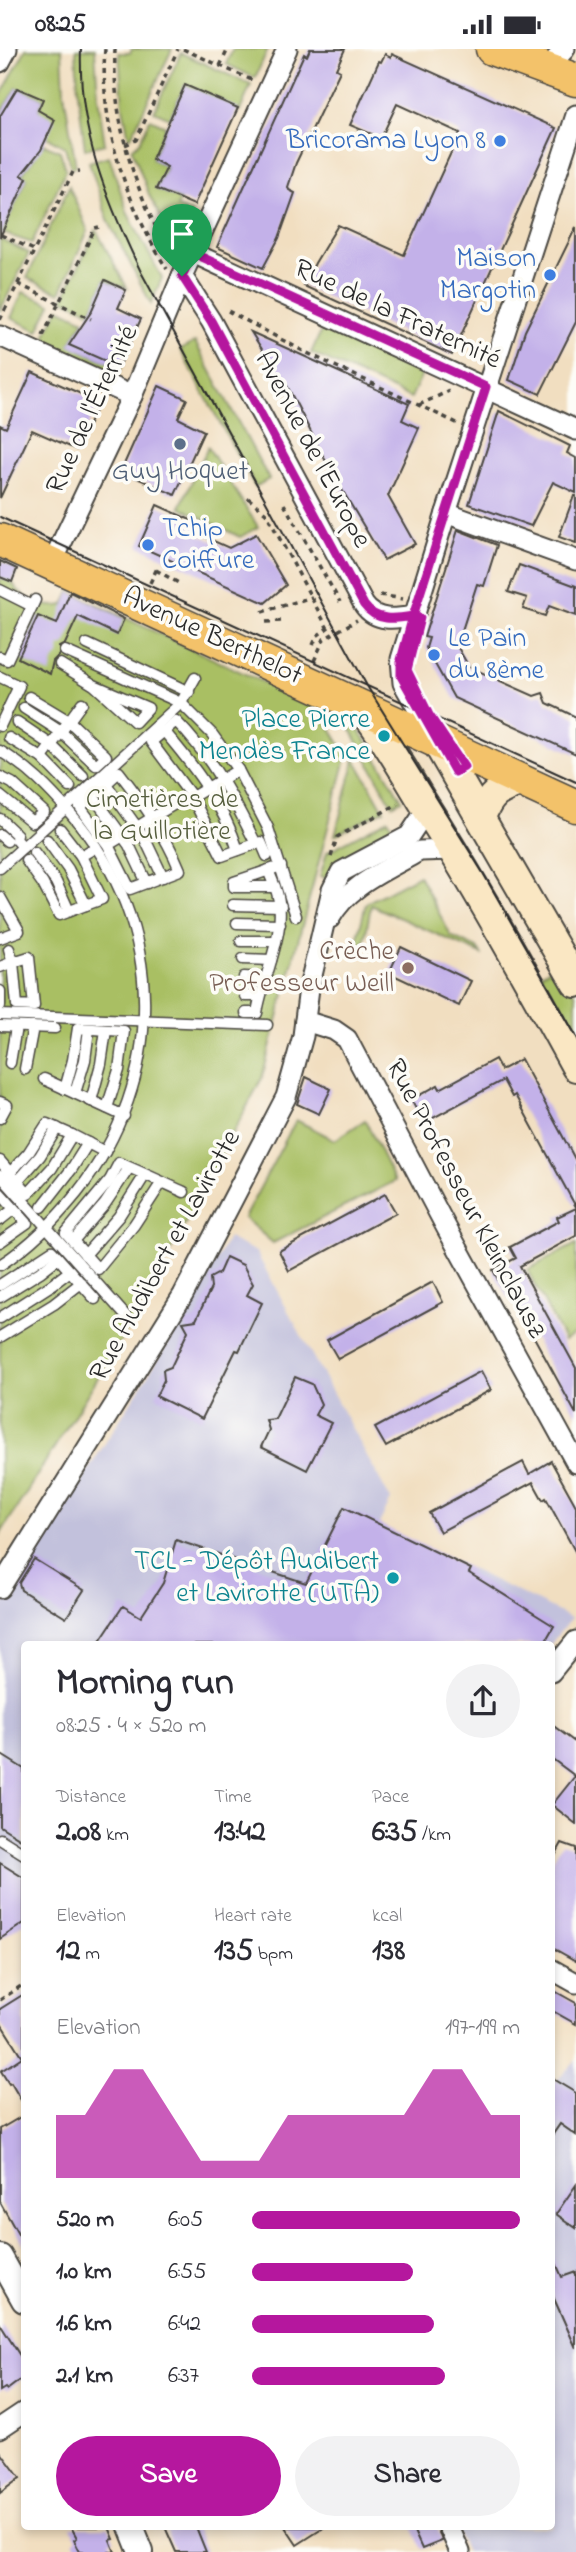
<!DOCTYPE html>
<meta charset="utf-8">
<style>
body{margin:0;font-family:"Indie Flower",sans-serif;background:#f2f2f3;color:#2b2b33;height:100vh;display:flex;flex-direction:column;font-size:26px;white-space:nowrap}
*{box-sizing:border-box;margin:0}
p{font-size:23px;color:#7c7c81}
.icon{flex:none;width:38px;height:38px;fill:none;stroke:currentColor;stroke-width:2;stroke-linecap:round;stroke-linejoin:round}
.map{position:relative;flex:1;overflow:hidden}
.sheet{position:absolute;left:21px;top:1592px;width:534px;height:889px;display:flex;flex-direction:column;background:#fff;border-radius:7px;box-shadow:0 4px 10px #0003}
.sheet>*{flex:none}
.pin{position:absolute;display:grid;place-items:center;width:60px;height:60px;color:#fff;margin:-72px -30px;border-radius:50% 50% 50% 0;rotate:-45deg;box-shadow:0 0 7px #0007}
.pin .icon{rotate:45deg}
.round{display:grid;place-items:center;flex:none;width:74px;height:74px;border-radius:37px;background:#f2f2f3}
.head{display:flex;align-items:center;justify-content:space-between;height:119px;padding:0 35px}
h1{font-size:38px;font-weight:700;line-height:52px}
.stats{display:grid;grid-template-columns:repeat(3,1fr);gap:10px;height:119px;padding:7px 35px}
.stats div{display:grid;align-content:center}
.stats b{font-size:30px;font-weight:700}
.stats small{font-size:19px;font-weight:400}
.stats p{font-size:19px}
.chart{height:196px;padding:14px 35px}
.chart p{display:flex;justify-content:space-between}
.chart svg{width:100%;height:126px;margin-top:7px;fill:#b5179e;opacity:.7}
.button{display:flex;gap:14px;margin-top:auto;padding:14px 35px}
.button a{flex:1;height:80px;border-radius:42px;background:#b5179e;color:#fff;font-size:28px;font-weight:700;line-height:80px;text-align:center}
.button a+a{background:#f2f2f3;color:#2b2b33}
ul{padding:0 35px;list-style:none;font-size:23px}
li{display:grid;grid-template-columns:112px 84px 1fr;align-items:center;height:52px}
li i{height:18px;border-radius:9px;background:#b5179e}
.status{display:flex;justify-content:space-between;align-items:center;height:49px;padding:0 35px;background:#fff;direction:ltr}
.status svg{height:19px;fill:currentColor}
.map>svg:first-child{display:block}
.industrial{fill:#c2c1dc}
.green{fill:#a9bf64;stroke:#6a7548;stroke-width:2}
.building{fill:#c3b1e9}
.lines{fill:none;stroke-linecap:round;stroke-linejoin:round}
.service-casing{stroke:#494641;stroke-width:13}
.minor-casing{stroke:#494641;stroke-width:23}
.tertiary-casing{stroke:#494641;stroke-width:28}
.secondary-casing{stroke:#494641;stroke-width:32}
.primary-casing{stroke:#494641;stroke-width:35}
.path{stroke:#494641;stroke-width:3.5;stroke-dasharray:5 5;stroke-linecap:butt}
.service{stroke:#fff;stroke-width:10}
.minor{stroke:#fff;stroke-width:19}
.tertiary{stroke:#fff;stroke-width:24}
.secondary{stroke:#fae7c3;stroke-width:28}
.primary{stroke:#f3c26a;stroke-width:32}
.tram{stroke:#2b2b2b;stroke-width:2}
.route-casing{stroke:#fff;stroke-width:14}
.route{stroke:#b5179e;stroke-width:9}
.shop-dot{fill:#3f7fe0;stroke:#fdfcf7;stroke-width:2.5}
.service-dot{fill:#5c6f8a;stroke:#fdfcf7;stroke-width:2.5}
.culture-dot{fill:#0f9aa8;stroke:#fdfcf7;stroke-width:2.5}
.education-dot{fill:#8d6e63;stroke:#fdfcf7;stroke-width:2.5}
.labels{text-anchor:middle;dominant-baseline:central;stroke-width:7;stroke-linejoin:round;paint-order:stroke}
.shop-label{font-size:28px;fill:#366cbe;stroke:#fdfcf7;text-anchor:end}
.street-label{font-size:28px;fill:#2b2b2b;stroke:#fdfcf7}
.service-label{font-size:28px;fill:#4e5e75;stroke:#fdfcf7}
.culture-label{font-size:28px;fill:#0d838f;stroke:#fdfcf7;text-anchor:end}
.park-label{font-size:28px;fill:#575f3f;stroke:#fdfcf7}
.education-label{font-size:28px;fill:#785e54;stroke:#fdfcf7;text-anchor:end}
</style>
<div class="status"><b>08:25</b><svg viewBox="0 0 49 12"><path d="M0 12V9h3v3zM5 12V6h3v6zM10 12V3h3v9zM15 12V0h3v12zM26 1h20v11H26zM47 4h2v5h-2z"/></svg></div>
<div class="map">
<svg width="576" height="2503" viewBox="0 0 576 2503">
<rect width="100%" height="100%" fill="#fdfcf7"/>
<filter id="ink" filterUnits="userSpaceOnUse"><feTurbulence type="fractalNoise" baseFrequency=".0143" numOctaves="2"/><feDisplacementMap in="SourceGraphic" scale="14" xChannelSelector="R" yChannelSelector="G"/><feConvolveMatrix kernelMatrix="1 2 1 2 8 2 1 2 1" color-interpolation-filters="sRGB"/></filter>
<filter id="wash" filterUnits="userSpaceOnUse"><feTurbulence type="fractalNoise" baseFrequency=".00686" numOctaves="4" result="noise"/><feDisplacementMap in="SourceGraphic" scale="28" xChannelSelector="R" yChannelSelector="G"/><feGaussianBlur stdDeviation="1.57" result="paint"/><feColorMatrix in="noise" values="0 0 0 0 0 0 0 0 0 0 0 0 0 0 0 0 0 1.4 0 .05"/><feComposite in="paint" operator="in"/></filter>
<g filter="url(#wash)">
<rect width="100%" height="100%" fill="#f1dec0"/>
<g class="industrial">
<path d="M228,1189l28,14 135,248 -12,24 192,94 -21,27h-526v265l-24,16v-316l196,-311z"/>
<path d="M576,2011v492h-110l-11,-25h96v-440z"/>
</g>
<g class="green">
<path d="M26,0h36l2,43 12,75h-5l-6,-20 -18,-10 -9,-27 5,-11 -26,-11 -15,24 -2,-1v-14z"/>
<path d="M76,0h19l3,48 7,47 -20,5 -7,-56z"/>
<path d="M132,0h40l-41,88 -2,1 -6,-31 -4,-54h11z"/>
<path d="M233,0h35l-13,29 -29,-14z"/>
<path d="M181,4l70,32 -11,26 -55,-26 -15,33 -16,-7z"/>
<path d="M150,70l16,7 -14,33 15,8 -11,22 24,10 -3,8 15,6 -16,34 -26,-50 -18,-48 8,-7z"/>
<path d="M44,95l16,7 6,19 -34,73 -30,-10 25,-55 -5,-2 2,-4z"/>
<path d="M109,107l19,58 34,64 -11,26 -43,-84 -19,-58z"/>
<path d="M69,137l19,45 -28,62 -33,-15z"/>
<path d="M96,181l31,58 -22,-8 -14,32 -28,-13z"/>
<path d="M0,190l29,14 -29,58z"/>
<path d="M23,243l28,12 -13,27 -27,-13z"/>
<path d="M59,259l25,12 -14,25 49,22 2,-4 2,1 -5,12 -73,-33 2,-11z"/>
<path d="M322,280l100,45 -11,24 -100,-45z"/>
<path d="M195,293l74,137 -14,8 -75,-137z"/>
<path d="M208,398l50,80 -18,10 -60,-30z"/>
<path d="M0,513l17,7 -5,13c10,18 32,27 52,23l6,-13 248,116 29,47 -85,323 -123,233 -139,224z"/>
<path d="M352,670l6,8 44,73 -10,5 -45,-83z"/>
<path d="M355,710l29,51 -49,25z"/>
<path d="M388,770l8,14 -66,38 -4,7 -6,-2 7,-24z"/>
<path d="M419,826l32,61 26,12 4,6 -110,-49 -7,39 -7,-3 9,-38z"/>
<path d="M559,915l17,31v61l-43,-78z"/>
<path d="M296,1071l39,20 30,-20 30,61 -122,62 -29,-25z"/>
<path d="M576,1195v89l-12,7 -37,-70z"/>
</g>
<g id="blocks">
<g class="building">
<path d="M310,0h35l-9,20 4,2 -44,92 -8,24 1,3 6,3 -16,45 -16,30 -46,-21 87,-193 3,2z"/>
<path d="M385,5l6,3 1,-3 164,74 -104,227 -148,-69 11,-23 23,-38 66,30 56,-122 -63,-29 -16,34 -31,-13 29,-64 2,1z"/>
<path d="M185,36l53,23 -44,97 -38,-16 11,-22 -15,-8z"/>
<path d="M17,39l26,11 -5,11 17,10 -14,30 -20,25 6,3 -27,59v-121z"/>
<path d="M576,178v95l-36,72 -31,-14 16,-49z"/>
<path d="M105,231l21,10 -8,18 23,11 -22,48 -50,-22 22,-33z"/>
<path d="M251,283l158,72 -7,16 17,8 -31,68 27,48 -31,16 -52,-87 -49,-95 -2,1z"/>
<path d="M32,323l67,30 -22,48 -45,-20 -32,68v-73l6,3z"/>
<path d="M159,337l28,13 -9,19 26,13 -29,64 -54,-24z"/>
<path d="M499,362l71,35 -3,7 9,5v35l-23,-11 -22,44 -62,-22z"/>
<path d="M574,447h2v47l-17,-6z"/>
<path d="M157,456l45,20 -4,9 31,14 27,-14 30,51 -21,18 -126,-57z"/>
<path d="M458,481l39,15 -13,41 -7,-2 -20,62 12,21 16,7 9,-3 4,9 36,16 9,-3 4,10 29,14v37l-122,-56 -28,-50 3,-10 -5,-1z"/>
<path d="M0,512l17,8 -5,13 -12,-5z"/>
<path d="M519,516l57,21v30l-27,-10 -4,10 -22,-7 4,-11 -19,-6z"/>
<path d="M70,543l54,27 -7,16 -39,-19 -13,28 -6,3v8l-6,6 -3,13 -32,-16 20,-42 19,8z"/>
<path d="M401,898l70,34 -12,25 -70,-33z"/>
<path d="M495,1010l6,11 20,-11 40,74 15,28v46l-61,-112 -3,2 -9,-17 -79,43 -13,-23 27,-15 2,4z"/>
<path d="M306,1028l25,12 -12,25 -22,-10z"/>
<path d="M385,1145l11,19 -107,58 -10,-20z"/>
<path d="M576,1159v28l-56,30 56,102v46l-65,-119 -4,2 -14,-27 23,-12 -6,-11 49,-26 -2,-4z"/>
<path d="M226,1208l17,8 10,19 -6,11 15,8 -23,48 -3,-1 -34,69 -46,-23 8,-16 -1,-10 8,-3 17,-36 -5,-9 13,-2 15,-32 -1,-10 9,-5z"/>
<path d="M433,1233l10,20 -105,57 -11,-19z"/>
<path d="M481,1322l10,19 -105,57 -11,-19z"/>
<path d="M295,1328l17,7 9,20 -6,11 16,8 -24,47 -46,-23 8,-17 -3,-10 9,-1z"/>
<path d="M551,1412l25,45v47l-30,-55 -3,2 -10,-18 -93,50 -11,-19 94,-51 6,12z"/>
<path d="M344,1458l127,62 -2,4 85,53 -11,19h-446l26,-39 18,11 22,-34 13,-43 130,43z"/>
<path d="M34,1510l50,31 -18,28 -45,-28 -2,-7z"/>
<path d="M551,1675l25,19v81l-24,-19 23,-29 -24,-18z"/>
<path d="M0,1705l24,15v72l-24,-15z"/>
<path d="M562,1794l14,5v113l-25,-14v-84z"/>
<path d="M0,1814l24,15v45l-24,16z"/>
<path d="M551,1940l25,14v21l-25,-14z"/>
<path d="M24,1945v111l-13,-22 -2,1 -8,-13 21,-14 -22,-35v-13z"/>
<path d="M551,2029l25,15v42l-16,-11 -9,13z"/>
<path d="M24,2066v130l-24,-43v-73z"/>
<path d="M576,2136v43l-20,-14z"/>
<path d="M551,2203l11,25 14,-5v76l-25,-56z"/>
<path d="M0,2275l24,38v15l-17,13 -2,-2 -5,3z"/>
<path d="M0,2402l20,27 -20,15z"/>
<path d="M71,2478h38l5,12 -4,1 5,12h-35l-6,-12 3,-2z"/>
<path d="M165,2478h31l10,25h-30z"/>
<path d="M285,2478h40l-28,18z"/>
<path d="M412,2478h25l5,14 -20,8z"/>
</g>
</g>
</g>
<g filter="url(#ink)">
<use href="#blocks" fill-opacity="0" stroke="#494641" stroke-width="2"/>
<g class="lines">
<defs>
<g id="service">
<path d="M0,541l32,16"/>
<path d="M87,595l102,48"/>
<path d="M65,602l116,52 31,31 26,36 30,58 28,88"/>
<path d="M0,608l7,3 28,-60"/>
<path d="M60,615l34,21 54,23 -13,14 -41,-37"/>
<path d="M0,628l19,9 -19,40"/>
<path d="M24,659l37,24 35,33 10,-9 -37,-35 -40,-24"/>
<path d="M17,673l34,23 32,31"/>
<path d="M164,682c30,35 60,75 74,119"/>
<path d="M9,689l33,20 40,-55"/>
<path d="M0,702c29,17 49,38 71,63 97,111 96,265 6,379 -23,28 -46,52 -77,72"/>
<path d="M42,709l28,29"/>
<path d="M0,728l12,6 32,29 -12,10 -32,-26"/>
<path d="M106,735l38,53 19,40"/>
<path d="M93,747l36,49 18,38"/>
<path d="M192,748l46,-27"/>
<path d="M0,770l17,16 -1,4 7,8"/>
<path d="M60,780l21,27"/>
<path d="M0,786l7,6"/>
<path d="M47,791l21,29 18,36"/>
<path d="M256,795c-22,-45 -45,-88 -80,-123l-25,21 41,55 30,59 39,-14 6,14"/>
<path d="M108,796l22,44 50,-19c-15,-37 -37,-67 -61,-98l-39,35 28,38c22,-13 43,-27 65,-40"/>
<path d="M34,803l22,30 13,29"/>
<path d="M26,811l17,24 16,31 43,-16 -21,-43 15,-9"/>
<path d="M0,819l181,-165 14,-25"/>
<path d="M268,821l7,17h-41v-5l47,-16"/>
<path d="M0,848l19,34 -19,7"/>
<path d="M233,856l48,1"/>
<path d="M237,874l43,1"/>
<path d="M241,892h34"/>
<path d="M243,910l28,1"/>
<path d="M0,918l13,-5 4,43 17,1 -5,-49 -16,5 -4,-13"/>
<path d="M244,928l22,1"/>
<path d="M0,942v15"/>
<path d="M245,947h15"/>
<path d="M246,964h11c6,-39 34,-88 18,-126"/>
<path d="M0,966l267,10"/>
<path d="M0,977l55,2"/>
<path d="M10,1014l6,-36"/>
<path d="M25,1020l8,-42"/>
<path d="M44,1030l80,37"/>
<path d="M65,1040l8,-29 5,-32 46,3 -5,39 -12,38"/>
<path d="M75,1044l10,-33 4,-31"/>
<path d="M91,1052l10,-37 5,-34"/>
<path d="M0,1053l7,3 -7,13"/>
<path d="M72,1086l33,17"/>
<path d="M0,1112l28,33 24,-26 20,-33 -25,-11 -18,28 -19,21"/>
<path d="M0,1126l125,140"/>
<path d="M18,1132l22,-25 17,-28"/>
<path d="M162,1133l-28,43 -36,44 -32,-36 44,-53 9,-17c22,9 43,19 65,29"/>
<path d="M0,1144l27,30 -27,19"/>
<path d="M42,1158l29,-37 17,-27"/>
<path d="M0,1171l14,-11"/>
<path d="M73,1192l32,-37 24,-36"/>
<path d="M85,1206l34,-39 26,-41"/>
<path d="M0,1236l52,-34 43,48"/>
<path d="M0,1248l40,-25 18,-14"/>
<path d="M0,1269l53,-34 17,-13"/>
<path d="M0,1288l54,-33 27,-21"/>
<path d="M0,1790l24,15"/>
</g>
<g id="minor">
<path d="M0,13l7,-13"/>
<path d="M543,19l10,-6 12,-13"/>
<path d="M193,204l383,177"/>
<path d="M182,227l29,45 153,284c12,17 31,14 49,11"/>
<path d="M0,287l132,60"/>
<path d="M446,464l130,47"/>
<path d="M52,514l80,-167 50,-120 105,-227"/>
<path d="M435,690l-32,-56 -2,-24 45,-146 130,-398"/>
<path d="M330,869c18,-32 53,-46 84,-64l6,-3 33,-1"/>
<path d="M305,972l29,9 13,9 99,188 130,236"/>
<path d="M0,1539l183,-293 103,-198 17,-61 6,-48 23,-98 9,-18 68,-36 18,-27"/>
<path d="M551,1623l25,-31"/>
<path d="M551,1920l25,14"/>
<path d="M0,2379l24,-16"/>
<path d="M449,2478l11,25"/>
</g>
<g id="tertiary">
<path d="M0,2208l24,43"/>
<path d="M131,2478l10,25"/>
</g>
<g id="secondary">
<path d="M362,659c26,33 45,69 67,104 52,83 100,169 147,255"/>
<path d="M437,694l139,240"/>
<path d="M481,768c10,-25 18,-27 41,-36"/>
</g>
<g id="primary">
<path d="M492,0l84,31"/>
<path d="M0,491l576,266"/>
</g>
</defs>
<use href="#service" class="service-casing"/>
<use href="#minor" class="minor-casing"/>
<use href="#tertiary" class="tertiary-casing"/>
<use href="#secondary" class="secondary-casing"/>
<use href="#primary" class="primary-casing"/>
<g class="path">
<path d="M105,0c-6,77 22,156 62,220"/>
<path d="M115,0c-3,72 20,146 57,207"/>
<path d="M183,0l71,32"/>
<path d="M220,17l8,-17"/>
<path d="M125,96l11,-5 42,-91"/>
<path d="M1,186l33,15"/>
<path d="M18,235l73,35"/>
<path d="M228,262l77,41 154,72"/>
<path d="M0,271l73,-148 7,-1"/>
<path d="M43,287l52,-108 4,-1"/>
<path d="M419,356l30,-14"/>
<path d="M248,449l18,15 61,114"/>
<path d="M284,455l56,98"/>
<path d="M156,521l26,15"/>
<path d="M150,534l8,-17"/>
<path d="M380,546l23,4"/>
<path d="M262,563l50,-15"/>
<path d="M266,573l16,-1"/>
<path d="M313,596l4,-9 13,-10"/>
<path d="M314,612l10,-22 33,-19"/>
<path d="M331,808l6,-20 61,-33"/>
<path d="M0,1951l24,-16"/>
</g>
<use href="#service" class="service"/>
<use href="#minor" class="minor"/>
<use href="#tertiary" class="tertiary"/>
<use href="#secondary" class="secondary"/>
<use href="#primary" class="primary"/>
<g class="tram">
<path d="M81,0c-3,83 25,150 60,223l226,414 116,187 93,163"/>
<path d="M0,468l576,265"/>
</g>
</g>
</g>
<g class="lines" filter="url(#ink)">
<defs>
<path id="route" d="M182,227l29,45 153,284c12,17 31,14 49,11l-12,44v16l54,96 9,-5 -35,-52 -22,-45 13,-52 -7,-2 73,-229 -293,-134 -11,23"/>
</defs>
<use href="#route" class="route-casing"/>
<use href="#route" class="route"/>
</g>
<g class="shop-dot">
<circle cx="500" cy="92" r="7"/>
<circle cx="550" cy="226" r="7"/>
<circle cx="148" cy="496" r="7"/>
<circle cx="434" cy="606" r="7"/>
</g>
<circle class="service-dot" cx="180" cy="395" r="7"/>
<g class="culture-dot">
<circle cx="384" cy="687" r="7"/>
<circle cx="393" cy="1529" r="7"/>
</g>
<circle class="education-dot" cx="408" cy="919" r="7"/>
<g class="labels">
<g class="shop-label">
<text x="486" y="92">Bricorama Lyon 8</text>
<text x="536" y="210">Maison<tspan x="536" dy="32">Margotin</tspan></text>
<text x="162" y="480" text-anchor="start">Tchip<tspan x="162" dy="32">Coiffure</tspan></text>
<text x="448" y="590" text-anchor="start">Le Pain<tspan x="448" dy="32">du 8ème</tspan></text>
</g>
<g class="street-label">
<text transform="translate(397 266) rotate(25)">Rue de la Fraternité</text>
<text transform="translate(93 361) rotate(-65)">Rue de l'Éternité</text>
<text transform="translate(312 401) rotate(62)">Avenue de l'Europe</text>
<text transform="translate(212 588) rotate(25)">Avenue Berthelot</text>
<text transform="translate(465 1150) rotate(62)">Rue Professeur Kleinclausz</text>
<text transform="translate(166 1207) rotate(-61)">Rue Audibert et Lavirotte</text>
</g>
<g class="service-label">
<text x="180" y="423">Guy Hoquet</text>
</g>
<g class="culture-label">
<text x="370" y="671">Place Pierre<tspan x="370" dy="32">Mendès France</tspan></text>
<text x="379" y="1513">TCL - Dépôt Audibert<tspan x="379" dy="32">et Lavirotte (UTA)</tspan></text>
</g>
<g class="park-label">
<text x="162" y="751">Cimetières de<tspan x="162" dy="32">la Guillotière</tspan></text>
</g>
<g class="education-label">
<text x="394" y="903">Crèche<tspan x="394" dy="32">Professeur Weill</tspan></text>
</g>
</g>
</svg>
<div class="pin" style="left:182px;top:227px;background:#1e9e55"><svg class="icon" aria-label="arrive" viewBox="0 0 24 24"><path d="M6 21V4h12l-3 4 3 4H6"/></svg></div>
<section class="sheet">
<div class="head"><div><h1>Morning run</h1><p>08:25 · 4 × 520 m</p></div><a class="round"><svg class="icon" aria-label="share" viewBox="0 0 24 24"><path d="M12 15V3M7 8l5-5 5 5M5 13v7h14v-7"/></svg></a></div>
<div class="stats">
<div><p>Distance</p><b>2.08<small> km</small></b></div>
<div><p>Time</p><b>13:42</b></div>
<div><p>Pace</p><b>6:35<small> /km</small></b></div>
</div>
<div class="stats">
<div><p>Elevation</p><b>12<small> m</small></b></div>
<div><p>Heart rate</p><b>135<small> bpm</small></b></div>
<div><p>kcal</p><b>138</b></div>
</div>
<div class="chart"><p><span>Elevation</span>197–199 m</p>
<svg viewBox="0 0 160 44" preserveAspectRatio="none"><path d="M0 44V22L10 22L20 6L30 6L40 22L50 38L60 38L70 38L80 22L90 22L100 22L110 22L120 22L130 6L140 6L150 22L160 22V44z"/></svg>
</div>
<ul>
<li><b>520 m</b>6:05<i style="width:100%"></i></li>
<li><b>1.0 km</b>6:55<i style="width:60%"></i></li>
<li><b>1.6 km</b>6:42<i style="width:68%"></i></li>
<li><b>2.1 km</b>6:37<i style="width:72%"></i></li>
</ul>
<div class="button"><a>Save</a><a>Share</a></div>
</section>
</div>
